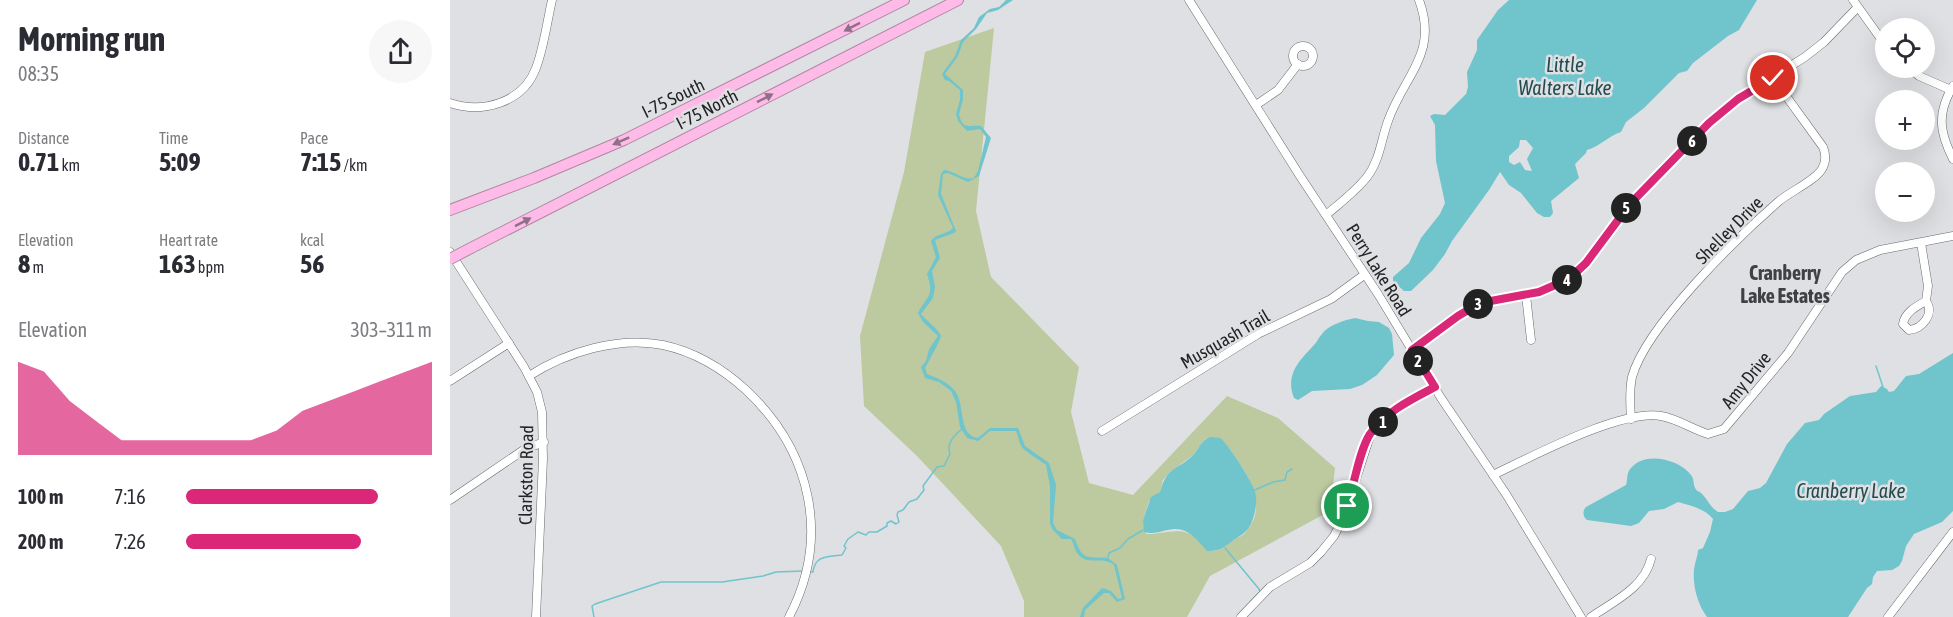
<!DOCTYPE html>
<meta charset="utf-8">
<style>
body{margin:0;font-family:"Asap Condensed",sans-serif;background:#f7f7f7;color:#2b2b33;height:100vh;display:flex;flex-direction:column;font-size:22px;white-space:nowrap}
*{box-sizing:border-box;margin:0}
p{font-size:20px;color:#7c7c81}
.icon{flex:none;width:33px;height:33px;fill:none;stroke:currentColor;stroke-width:2;stroke-linecap:round;stroke-linejoin:round}
.map{position:relative;flex:1;overflow:hidden}
.panel{display:flex;flex-direction:column;background:#fff;width:450px}
.panel>*{flex:none}
.buttons{position:absolute;left:1425px;top:18px;display:grid;gap:12px}
.buttons a{display:grid;place-items:center;width:60px;height:60px;border-radius:50%;background:#fff;box-shadow:0 6px 24px #0002;font-size:30px}
.pin{position:absolute;display:grid;place-items:center;width:51px;height:51px;color:#fff;margin:-26px;border:3px solid #fff;border-radius:50%;box-shadow:0 2px 6px #0007}
.km{position:absolute;width:30px;height:30px;margin:-15px;border-radius:50%;background:#222;color:#fff;font-size:16px;line-height:30px;text-align:center}
.round{display:grid;place-items:center;flex:none;width:63px;height:63px;border-radius:32px;background:#f7f7f7}
.summary{display:flex;align-items:center;justify-content:space-between;height:102px;padding:0 18px}
h1{font-size:33px;font-weight:700;line-height:45px}
.metrics{display:grid;grid-template-columns:repeat(3,1fr);gap:9px;height:102px;padding:6px 18px}
.metrics div{display:grid;align-content:center}
.metrics b{font-size:26px;font-weight:700}
.metrics small{font-size:16px;font-weight:400}
.metrics p{font-size:16px}
.chart{height:168px;padding:12px 18px}
.chart p{display:flex;justify-content:space-between}
.chart svg{width:100%;height:108px;margin-top:6px;fill:#db2777;opacity:.7}
ul{padding:0 18px;list-style:none;font-size:20px}
li{display:grid;grid-template-columns:96px 72px 1fr;align-items:center;height:45px}
li i{height:15px;border-radius:8px;background:#db2777}
main{display:flex;flex:1;min-height:0}
.map>svg:first-child{display:block}
.green{fill:#bdc99f;fill-rule:evenodd}
.water{fill:#70c4cc;fill-rule:evenodd}
.lines{fill:none;stroke-linecap:round;stroke-linejoin:round}
.stream{stroke:#70c4cc;stroke-width:1.5}
.minor-casing{stroke:#696a6d;stroke-width:9}
.highway-casing{stroke:#b186a3;stroke-width:12}
.minor{stroke:#fff;stroke-width:8}
.highway{stroke:#febbe7;stroke-width:10}
.highway-bridge-casing{stroke:#b186a3;stroke-width:12;stroke-linecap:butt}
.highway-bridge{stroke:#febbe7;stroke-width:10}
.oneway{fill:#907086}
.route-casing{stroke:#fff;stroke-width:12}
.route{stroke:#db2777;stroke-width:8}
.labels{text-anchor:middle;dominant-baseline:central;stroke-width:5;stroke-linejoin:round;paint-order:stroke}
.street-label{font-size:18px;fill:#232425;stroke:#dfe0e3}
.water-label{font-size:20px;font-style:italic;fill:#244c50;stroke:#dfe0e3}
.neighbourhood-label{font-size:20px;font-weight:bold;fill:#404143;stroke:#dfe0e3}
</style>
<main>
<section class="panel">
<div class="summary"><div><h1>Morning run</h1><p>08:35</p></div><a class="round"><svg class="icon" aria-label="share" viewBox="0 0 24 24"><path d="M12 15V3M7 8l5-5 5 5M5 13v7h14v-7"/></svg></a></div>
<div class="metrics">
<div><p>Distance</p><b>0.71<small> km</small></b></div>
<div><p>Time</p><b>5:09</b></div>
<div><p>Pace</p><b>7:15<small> /km</small></b></div>
</div>
<div class="metrics">
<div><p>Elevation</p><b>8<small> m</small></b></div>
<div><p>Heart rate</p><b>163<small> bpm</small></b></div>
<div><p>kcal</p><b>56</b></div>
</div>
<div class="chart"><p><span>Elevation</span>303–311 m</p>
<svg viewBox="0 0 160 44" preserveAspectRatio="none"><path d="M0 44V6L10 10L20 22L30 30L40 38L50 38L60 38L70 38L80 38L90 38L100 34L110 26L120 22L130 18L140 14L150 10L160 6V44z"/></svg>
</div>
<ul>
<li><b>100 m</b>7:16<i style="width:78%"></i></li>
<li><b>200 m</b>7:26<i style="width:71%"></i></li>
</ul>
</section>
<div class="map">
<svg width="1503" height="617" viewBox="0 0 1503 617">
<rect width="100%" height="100%" fill="#dfe0e3"/>
<path class="green" d="M544,28l-18,183 15,66 88,90 -8,45 18,71 44,12 94,-99 51,22 57,50 -5,43 -120,65 -23,41h-163v-16l-23,-55 -84,-90 -53,-50 -4,-70 44,-164 21,-120zM766,437c10,4 16,15 22,24 15,22 29,49 6,73 -3,3 -8,4 -12,7 -11,8 -10,10 -25,10 -4,-4 -6,-9 -9,-12 -16,-14 -33,-5 -52,-5l-3,-14 6,-19 11,-9 3,-12 7,-8 23,-17 12,-16z"/>
<g class="water">
<path d="M556,0h7l-15,10 -11,3 -11,16 -13,13 -5,14 -13,18 18,16v10l-4,14c3,16 10,11 22,12l10,12 -12,38 -11,6 -20,-9 -5,1 -2,20 15,37 -2,2 -19,7 5,18 -8,13 3,16 -2,11 -12,16c6,8 16,13 20,22 0,3 -14,29 -16,32l2,6c10,4 21,8 28,17 11,14 2,44 23,47l12,-10h28l7,18 24,17 7,22 -3,38 4,7 18,9c8,23 12,17 33,19l9,7 8,34 -8,3 -8,-9h-5l-19,17 -1,7h-4l3,-9 19,-20 9,3 7,8 4,-1 -8,-33c-12,-10 -27,2 -37,-12 -3,-5 -3,-9 -6,-14h-9l-10,-10 -2,-6v-37l-4,-21c-6,-5 -21,-13 -25,-19 -2,-4 -3,-11 -5,-15h-26l-12,10 -11,-3 -7,-11 -4,-25 -5,-11 -12,-9 -14,-4 -4,-11 5,-6 3,-12 9,-13 -15,-14 -5,-9c9,-18 17,-16 9,-39l9,-17 -5,-16c5,-8 16,-6 22,-13l-15,-33 3,-21 3,-4c11,1 19,11 30,8l4,-7 8,-34 -6,-8 -13,2 -9,-10 -2,-7 4,-14v-10l-11,-9 -4,-1 -3,-6 13,-18 6,-16 13,-12 5,-11 11,-8 9,-2z"/>
<path d="M1059,0h248l-18,30 -11,6 -35,27 -6,8 -8,2 -35,35 -18,14 -5,10c-13,4 -20,14 -34,18l-1,3 -11,11 4,14 -28,23 2,12 -3,4h-6l-7,-4 -16,-20 -12,-8 -9,-13 -11,18 -37,51 -7,13 -12,16 -22,21h-7l-11,-10v-4l16,-14 12,-25 19,-24 5,-11 -9,-42 -1,-36 -5,-9 4,-2 11,1 21,-21 2,-7 -1,-15 10,-22v-10l21,-30zM1070,140h6l7,8 -6,11 5,12 -7,-1 -5,-8 -6,3 -5,-3v-6l10,-9z"/>
<path d="M905,318l13,3 11,1 10,6 3,6 2,21 -17,20 -15,10 -12,4 -38,2 -14,9 -4,-2c-9,-24 5,-37 20,-53 3,-3 5,-8 8,-11 6,-9 23,-14 33,-16z"/>
<path d="M1503,353v158l-11,11 -28,12 -8,12 -4,15 -3,5 -7,4 -15,1 -4,6 -1,7 -5,4 -19,29h-141c-10,-13 -16,-36 -12,-53 1,-5 3,-9 3,-14l5,-2 7,-16 3,-13c-9,-11 -22,-13 -35,-17l-14,7 -15,2 -10,12 -8,3 -44,-6c-4,-3 -5,-9 -1,-13l40,-22c2,-5 0,-12 5,-17 14,-17 48,-9 60,7 3,3 2,8 4,13 4,6 2,1 7,6 6,6 8,13 16,18h7l8,-3 15,-18 12,-3 6,-5 21,-39 18,-21 14,-3 5,-6 26,-18 26,-4 5,-6 6,3 2,3 5,-1 12,-15 13,-2z"/>
<path d="M761,437c3,0 5,0 9,1 8,5 33,45 35,54 3,10 0,22 -4,32 -4,9 -12,12 -20,18 -9,7 -12,9 -24,9 -9,-10 -18,-23 -33,-22 -12,1 -18,6 -30,3l-1,-12 8,-23 9,-5c8,-28 18,-21 34,-38 6,-7 8,-15 17,-17z"/>
</g>
<g class="lines">
<g class="stream">
<path d="M1426,366l7,21"/>
<path d="M805,490l18,-8 12,-2 2,-8 5,-3"/>
<path d="M775,548l34,41 1,3 -10,10"/>
<path d="M658,557l1,-4 11,-5 8,-9 15,-9"/>
<path d="M357,571l6,1c2,-17 15,-15 29,-17l4,-7 -2,-2 4,-7 10,-7 8,3 3,-3h8l10,-6v-3l4,-2 5,3 3,-2 -2,-7 1,-3 5,-2 6,-8 8,-3 7,-9 -1,-4 14,-19 7,-1 6,-12c-4,-11 4,-19 12,-25"/>
<path d="M144,617l-2,-11 3,-2 66,-22h61l41,-6 13,-4 27,-1"/>
</g>
<defs>
<g id="minor">
<path d="M739,0l111,176 78,118 63,104 65,96 75,123"/>
<path d="M1403,0l33,46"/>
<circle cx="853" cy="56" r="10"/>
<path d="M1459,68l10,8 32,14"/>
<path d="M1503,86c-16,27 -14,45 0,73"/>
<path d="M0,103c32,11 73,0 86,-35 8,-21 11,-46 16,-68"/>
<path d="M806,105l22,-15 20,-26"/>
<path d="M876,215c14,-12 29,-23 41,-38 13,-17 14,-37 21,-56 16,-46 51,-67 31,-121"/>
<path d="M1471,243l7,43 -2,15c-9,5 -21,11 -23,23l6,6c13,-1 26,-16 17,-29"/>
<path d="M0,252l74,115 13,25 5,20 1,47 -7,158"/>
<path d="M1076,295l5,45"/>
<path d="M962,350l46,-34 22,-13 59,-11 30,-13 17,-16 44,-59 79,-81 29,-24 67,-42 19,-15 33,-34"/>
<path d="M79,376c37,-24 90,-40 134,-31 32,7 59,23 83,45 65,61 85,147 43,227"/>
<path d="M0,381l59,-38"/>
<path d="M1181,419c-1,-14 -2,-28 1,-42 14,-51 105,-139 146,-175 11,-10 37,-21 44,-33 4,-7 4,-15 1,-22l-50,-69"/>
<path d="M652,431l156,-97 73,-35 33,-24"/>
<path d="M1043,475c38,-18 128,-66 168,-59 17,3 31,13 47,18l16,-5 64,-76 54,-81 14,-12 24,-10 73,-14"/>
<path d="M0,500l75,-51 19,-7"/>
<path d="M791,617l29,-30 40,-24 11,-11 13,-16 10,-20 27,-83 26,-25 38,-21"/>
<path d="M1141,617c22,-15 53,-29 60,-58"/>
<path d="M1438,617l65,-85"/>
</g>
<g id="highway">
<path d="M0,210l84,-32 90,-38 280,-140"/>
<path d="M21,248l487,-248"/>
</g>
</defs>
<use href="#minor" class="minor-casing"/>
<use href="#highway" class="highway-casing"/>
<use href="#minor" class="minor"/>
<use href="#highway" class="highway"/>
<defs>
<path id="highway-bridge" d="M0,259l21,-11"/>
</defs>
<use href="#highway-bridge" class="highway-bridge-casing"/>
<use href="#highway-bridge" class="highway-bridge"/>
</g>
<defs><path id="oneway-solid" d="M-6-.8H1V-3.2L6.5 0L1 3.2V.8H-6Z" transform="scale(1.5)"/></defs>
<g class="oneway">
<use href="#oneway-solid" transform="translate(402 27) rotate(153)"/>
<use href="#oneway-solid" transform="translate(315 98) rotate(-27)"/>
<use href="#oneway-solid" transform="translate(171 141) rotate(156)"/>
<use href="#oneway-solid" transform="translate(73 222) rotate(-27)"/>
</g>
<g class="lines">
<defs>
<path id="route" d="M897,506c7,-20 12,-55 23,-72 15,-22 42,-35 65,-47l-23,-37 46,-34 22,-13 59,-11 30,-13 17,-16 44,-59 79,-81 29,-24 35,-21"/>
</defs>
<use href="#route" class="route-casing"/>
<use href="#route" class="route"/>
</g>
<g class="labels">
<g class="street-label">
<text transform="translate(223 98) rotate(-26)">I-75 South</text>
<text transform="translate(257 109) rotate(-27)">I-75 North</text>
<text transform="translate(1279 230) rotate(-45)">Shelley Drive</text>
<text transform="translate(929 270) rotate(58)">Perry Lake Road</text>
<text transform="translate(775 339) rotate(-30)">Musquash Trail</text>
<text transform="translate(1296 380) rotate(-51)">Amy Drive</text>
<text transform="translate(76 475) rotate(-89)">Clarkston Road</text>
</g>
<g class="water-label">
<text x="1115" y="64">Little<tspan x="1115" dy="23">Walters Lake</tspan></text>
<text x="1401" y="490">Cranberry Lake</text>
</g>
<g class="neighbourhood-label">
<text x="1335" y="272">Cranberry<tspan x="1335" dy="23">Lake Estates</tspan></text>
</g>
</g>
</svg>
<div class="buttons">
<a><svg class="icon" aria-label="locate" viewBox="0 0 24 24"><circle cx="12" cy="12" r="6"/><path d="M12 2v4M12 18v4M2 12h4M18 12h4"/></svg></a>
<a>+</a>
<a>−</a>
</div>
<div class="pin" style="left:897px;top:506px;background:#1e9e55"><svg class="icon" aria-label="arrive" viewBox="0 0 24 24"><path d="M6 21V4h12l-3 4 3 4H6"/></svg></div>
<div class="pin" style="left:1323px;top:78px;background:#d93025"><svg class="icon" aria-label="check" viewBox="0 0 24 24"><path d="M5 12l5 5 9-10"/></svg></div>
<b class="km" style="left:933px;top:422px">1</b>
<b class="km" style="left:968px;top:361px">2</b>
<b class="km" style="left:1028px;top:304px">3</b>
<b class="km" style="left:1117px;top:280px">4</b>
<b class="km" style="left:1176px;top:208px">5</b>
<b class="km" style="left:1242px;top:141px">6</b>
</div>
</main>
